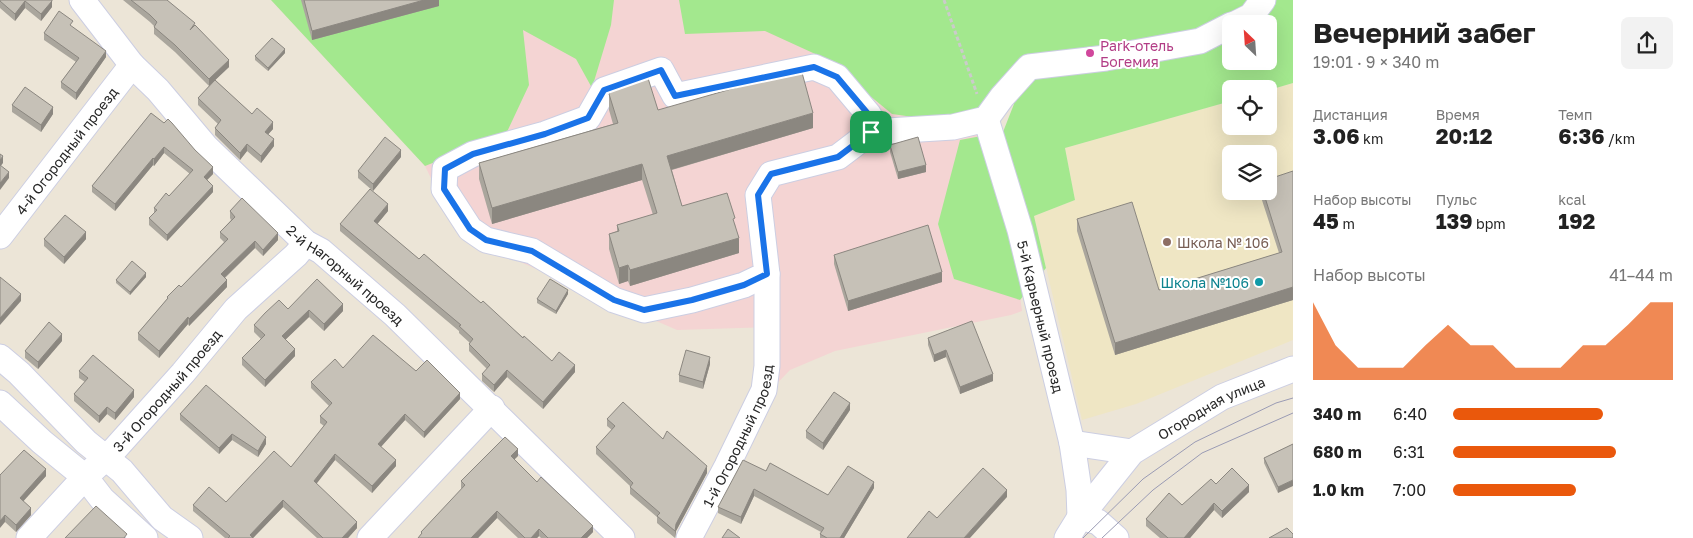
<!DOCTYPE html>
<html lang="ru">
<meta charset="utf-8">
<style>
body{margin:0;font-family:"Golos Text",sans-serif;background:#f2f2f2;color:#222;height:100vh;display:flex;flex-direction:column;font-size:19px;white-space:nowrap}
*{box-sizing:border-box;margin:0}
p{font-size:16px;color:#767676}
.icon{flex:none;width:28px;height:28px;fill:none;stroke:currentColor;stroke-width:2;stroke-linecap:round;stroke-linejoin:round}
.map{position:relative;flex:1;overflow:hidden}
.sheet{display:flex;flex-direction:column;background:#fff;width:400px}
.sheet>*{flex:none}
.needle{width:32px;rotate:335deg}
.buttons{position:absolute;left:1222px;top:15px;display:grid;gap:10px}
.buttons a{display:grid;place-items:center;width:55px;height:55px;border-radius:8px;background:#fff;box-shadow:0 5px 20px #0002;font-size:25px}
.pin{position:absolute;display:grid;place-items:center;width:42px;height:42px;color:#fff;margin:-21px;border-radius:10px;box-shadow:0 2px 8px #0006}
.round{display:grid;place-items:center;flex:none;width:52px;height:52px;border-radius:8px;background:#f2f2f2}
.overview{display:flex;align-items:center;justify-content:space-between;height:85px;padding:0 20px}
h1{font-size:28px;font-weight:700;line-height:38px}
.metrics{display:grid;grid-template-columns:repeat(3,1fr);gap:8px;height:85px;padding:5px 20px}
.metrics div{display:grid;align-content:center}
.metrics b{font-size:21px;font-weight:700}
.metrics small{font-size:14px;font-weight:400}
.metrics p{font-size:14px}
.chart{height:140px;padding:10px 20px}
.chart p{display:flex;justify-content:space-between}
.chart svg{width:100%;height:90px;margin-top:5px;fill:#ea580c;opacity:.7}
ul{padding:0 20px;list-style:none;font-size:16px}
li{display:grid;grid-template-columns:80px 60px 1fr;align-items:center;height:38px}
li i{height:12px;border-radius:6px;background:#ea580c}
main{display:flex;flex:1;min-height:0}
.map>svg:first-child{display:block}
.education{fill:#efe6c4;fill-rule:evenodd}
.medical{fill:#f4d4d3}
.green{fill:#a3e88e;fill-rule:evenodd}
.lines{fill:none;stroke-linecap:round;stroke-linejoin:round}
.minor-casing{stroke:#cccee2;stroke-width:27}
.path{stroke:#cbcbcb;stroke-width:3;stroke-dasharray:4 2.5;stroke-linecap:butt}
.minor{stroke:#fff;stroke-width:25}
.tram{stroke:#9a9bb4;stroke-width:1}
.wall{fill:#aaa69d}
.shaded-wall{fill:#8b8780}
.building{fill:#c6c1b7;stroke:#8b8780}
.route-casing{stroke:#fff;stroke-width:10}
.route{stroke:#1a73e8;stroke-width:6}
.hotel-dot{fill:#d1479c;stroke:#fff;stroke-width:2}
.education-dot{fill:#8d6e63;stroke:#fff;stroke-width:2}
.culture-dot{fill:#0f9aa8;stroke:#fff;stroke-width:2}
.labels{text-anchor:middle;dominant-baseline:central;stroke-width:4;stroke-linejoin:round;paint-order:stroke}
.hotel-label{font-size:14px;fill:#b23c85;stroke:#fff;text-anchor:start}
.street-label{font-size:14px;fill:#272727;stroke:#fff}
.education-label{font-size:14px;fill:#785e54;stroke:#fff;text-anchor:start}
.culture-label{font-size:14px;fill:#0d838f;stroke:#fff;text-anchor:end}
</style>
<main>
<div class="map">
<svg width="1293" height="538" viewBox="0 0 1293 538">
<rect width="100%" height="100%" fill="#ece5d7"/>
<path class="education" d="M1293,83v257l-157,64 -54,16 -48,-204 41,-16 -10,-52 166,-47v25h38v-36zM1231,154h38v37h-38z"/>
<path class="medical" d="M271,0h664l76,229 11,82 -11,4 -176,36 -45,19 -27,28 12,-71 -98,3 -194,-84 -34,-31 -24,-49z"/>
<g class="green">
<path d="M271,0h343l-3,25 -19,63 -16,-29 -53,-29 6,55 -23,49 -81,32z"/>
<path d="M679,0h614v83l-24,7v-1h-38v12l-166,47 10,52 -41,16 12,52 -26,32 -66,-21 -16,-55 22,-84 43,-8 11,-28 -65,18 -57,-8 -68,-56 -59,-27 -80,3zM1231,24h38v37h-38z"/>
</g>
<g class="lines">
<defs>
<g id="minor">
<path id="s1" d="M82,0l50,65 26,25 48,57 100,96 15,8 74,64 227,223"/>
<path d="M1235,24l16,-8 12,-16"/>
<path id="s2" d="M986,119l34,111 52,213 7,47 1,27"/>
<path d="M871,132l-33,25 -67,17 -13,21 9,79 -23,11 -52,15 -48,10 -30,-10 -82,-49 -46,-11 -16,-11 -26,-40 1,-20 28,-15 72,-20 43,-16 16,-28 57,-20 14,26 139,-29 23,10 32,38 2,17 82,-5 33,-8 16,-22 27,-30 77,-9 94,-17 31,-16"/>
<path id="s3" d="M0,236l132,-171"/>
<path d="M0,357l19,16 67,69 36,29 40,47 28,20"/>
<path d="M0,403l42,39 43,35 17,22 43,39"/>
<path d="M1072,443l60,9"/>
<path d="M1080,517l18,5 18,16"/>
<path id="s4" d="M29,538l56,-61 29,-27 69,-77 53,-64 60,-54 10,-12"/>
<path d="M370,538l122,-130"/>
<path id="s5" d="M689,538l38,-72 37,-76 3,-24v-92"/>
<path id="s6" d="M1067,538l13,-21 52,-65 90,-55 71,-28"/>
</g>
</defs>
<use href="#minor" class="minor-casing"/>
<path class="path" d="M944,0l33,94"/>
<use href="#minor" class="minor"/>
<g class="tram">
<path d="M1083,538l60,-59 52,-37 81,-39 17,-5"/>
<path d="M1102,538l51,-48 49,-37 91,-40"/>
</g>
</g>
<g class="wall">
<path d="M0,0h52v7l-11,14 -16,-13 -10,13 -15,-13z"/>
<path d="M123,0h44l28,25 34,42 -14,13 37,34 21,15 -5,5 6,12 -13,17 -14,-12 -7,9 -25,-25v-7l3,-4 -20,-19v-7l11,-12 -34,-34 -21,-18v-8l-4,-4z"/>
<path d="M301,0h138v6l-127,34z"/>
<path d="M73,27l33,30 -30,43 -15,-12v-6l15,-20 -32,-22v-7z"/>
<path d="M285,53l-17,18 -13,-11v-4z"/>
<path d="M609,94l49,16 155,18 -141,42 10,36 53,18 4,29 -109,33 -2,-5 -9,3 -10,-35v-15l8,-3v-6l36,-10 -11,-35 -150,44 -13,-45v-16l134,-39 -4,-14z"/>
<path d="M12,105l41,9 -12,18 -29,-20z"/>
<path d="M151,113l62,61 -6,6 6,12 -46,49 -18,-16v-7l5,-5v-5l15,-12 21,-22 -26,-21 -10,13 -1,-1 -38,46 -23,-19v-6z"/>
<path d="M890,145l36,27 -28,7 -8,-27z"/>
<path d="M401,157l-28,34 -15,-13v-7z"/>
<path d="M1260,191h9l24,109 -178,55 -38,-124v-12l82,71 120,-37 -19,-59z"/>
<path d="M230,211l48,29 -15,16 -8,-8 -30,30 2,9 -38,39 -1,-2 -29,34 -21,-18v-7l29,-34v-2l14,-10 43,-45 -4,-4v-6l11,-12 -1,-2z"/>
<path d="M388,211l-11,13 42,35 62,44 71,58 23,11 -32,37 -36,-32 -13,15 -12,-11v-7l5,-5 -18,-18v-7l1,-1 -11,-10v-2l-119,-100v-7z"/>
<path d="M44,239h42l-22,25 -20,-18z"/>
<path d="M834,255l108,27 -94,29 -14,-47z"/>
<path d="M146,277l-16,18 -14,-12v-3z"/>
<path d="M568,294l-12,20 -19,-11v-4z"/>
<path d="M288,309l55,2 -19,20 -15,-14 -24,23 10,16 -30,31 -23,-22v-7l19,-19 -7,-7v-7z"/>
<path d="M928,338l65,43 -33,13 -14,-37 -12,5 -6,-17z"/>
<path d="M62,341l-24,28 -13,-11v-7z"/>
<path d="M710,364l-7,25 -24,-7v-7z"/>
<path d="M343,368l73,3 44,28 -36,39 -19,-18 -24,27 15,19 -24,27 -37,-33 -19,23 41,45 -9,10h-31l-34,-31 -30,31h-28l-32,-27v-6l33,-3 65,-35 33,-41 -4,-3v-7l9,-10 -18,-18v-6z"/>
<path d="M79,371l55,26 -19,23 -8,-6 -8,9 -25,-22v-7l11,-12 -6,-4z"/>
<path d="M850,410l-27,40 -17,-12v-7z"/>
<path d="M180,414l86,30 -8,13 -26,-17 -13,14 -39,-34z"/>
<path d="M607,419l56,20 44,34 -31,58 -1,7 -18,-15v-6l-27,-23v-8l-34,-32v-7l16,-17 -5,-4z"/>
<path d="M1293,444l-15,49 -14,-30v-5z"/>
<path d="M518,456l-4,3 23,23 56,50 -6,6h-46l-2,-2 -2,2h-19l-21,-20 -19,20h-60l3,-4v-2l41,-43 -1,-1v-7z"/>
<path d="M766,471l62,24 46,-7 -30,50h-24v-4l1,-2 -67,-36 -13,28 -23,-11v-6z"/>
<path d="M0,475l46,1 -23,25 8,14 -15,17 -11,-10z"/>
<path d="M1216,484l33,8 -27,26 -8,-8 -24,28h-30l-14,-12v-7l36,-14z"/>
</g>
<g class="shaded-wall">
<path d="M424,0h15v6l-127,34v-9z"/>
<path d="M25,1v7l-10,13v-7z"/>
<path d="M52,1v6l-11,14v-7z"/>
<path d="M285,49v4l-17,18v-3z"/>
<path d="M106,51v6l-30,43v-7z"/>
<path d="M229,60v7l-20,19v-7z"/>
<path d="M53,107v7l-12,18v-7z"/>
<path d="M813,113v15l-146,43v-15z"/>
<path d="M273,122v7l-8,9v-6z"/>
<path d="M274,139v7l-13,17v-7z"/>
<path d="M247,144v7l-7,9v-7z"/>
<path d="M164,147v6l-10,13v-7z"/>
<path d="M401,150v7l-28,34v-7z"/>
<path d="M3,156v7l-3,4v-7z"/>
<path d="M153,158v7l-38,46v-7z"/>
<path d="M642,164v16l-150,44v-16z"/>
<path d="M926,165v7l-28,7v-7z"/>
<path d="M213,167v7l-9,9v-6z"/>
<path d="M9,172v6l-9,12v-7z"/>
<path d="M213,186v6l-46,49v-6z"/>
<path d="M388,204v7l-14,17v-7z"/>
<path d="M86,232v7l-22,25v-7z"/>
<path d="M278,233v7l-15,16v-6z"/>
<path d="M739,238v15l-109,33v-16z"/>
<path d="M255,241v7l-34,33v-7z"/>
<path d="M628,265v16l-9,3v-16z"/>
<path d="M942,272v10l-94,29v-10z"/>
<path d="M146,273v4l-16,18v-3z"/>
<path d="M227,280v7l-38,39v-7z"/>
<path d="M1293,287v13l-178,55v-12z"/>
<path d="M568,290v4l-12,20v-3z"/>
<path d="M21,294v7l-21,24v-7z"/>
<path d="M343,304v7l-19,20v-7z"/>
<path d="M309,310v7l-27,26v-7z"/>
<path d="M188,317v7l-29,34v-7z"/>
<path d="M62,334v7l-24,28v-7z"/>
<path d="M295,349v7l-30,31v-7z"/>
<path d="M946,350v7l-12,5v-7z"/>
<path d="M710,357v7l-7,25v-7z"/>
<path d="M575,365v7l-32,37v-7z"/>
<path d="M507,370v7l-13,15v-7z"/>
<path d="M993,374v7l-33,13v-7z"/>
<path d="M134,390v7l-19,23v-7z"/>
<path d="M460,393v6l-36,39v-6z"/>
<path d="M850,403v7l-27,40v-7z"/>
<path d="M107,407v7l-8,9v-7z"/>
<path d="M405,414v6l-27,30v-6z"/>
<path d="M232,434v6l-13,14v-6z"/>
<path d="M266,437v7l-8,13v-6z"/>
<path d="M518,449v7l-7,7v-7z"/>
<path d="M335,454v6l-21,27v-6z"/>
<path d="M396,460v6l-24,27v-7z"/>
<path d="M707,466v7l-31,58 -1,7v-7l1,-7z"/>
<path d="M46,469v7l-26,29v-7z"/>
<path d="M1293,480v6l-15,7v-6z"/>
<path d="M874,482v6l-30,50h-4z"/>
<path d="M1249,485v7l-27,26v-7z"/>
<path d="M754,489v7l-13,28v-7z"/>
<path d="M1007,490v7l-37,41h-6z"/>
<path d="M283,500v7l-30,31 -3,-3z"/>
<path d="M1214,503v7l-24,28h-6z"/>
<path d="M31,508v7l-15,17v-7z"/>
<path d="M497,511v7l-19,20h-7z"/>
<path d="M5,515v7l-5,6v-7z"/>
<path d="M357,522v6l-9,10h-6z"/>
<path d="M593,526v6l-6,6h-6z"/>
<path d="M539,529v7l-2,2h-6z"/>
</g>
<g class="building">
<path d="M0,0h52v1l-11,13 -16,-13 -10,13 -15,-13z"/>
<path d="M131,0h36l28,23 -5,7 5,-5 34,35 -20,19 -34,-34 -21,-18 3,-5 -7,-7z"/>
<path d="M304,0h120l-112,31z"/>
<path d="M59,11l14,10 -3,4 36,26 -30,42 -15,-11 18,-24 -35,-25z"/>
<path d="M272,38l13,11 -17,19 -13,-12z"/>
<path d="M801,69l12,44 -146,43 15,50 45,-13 8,25 -2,1 6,19 -109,32 -2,-5 -9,3 -10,-34 10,-3 -2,-6 40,-12 -15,-49 -150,44 -13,-45 139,-40 -9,-29 5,-8 33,-11 11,35z"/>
<path d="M215,80l37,34 5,-6 16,14 -8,10 9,7 -13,17 -14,-12 -7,9 -25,-25 6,-8 -23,-22z"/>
<path d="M25,87l28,20 -12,18 -29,-20z"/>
<path d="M151,113l13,10 4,-4 4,4 23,27 18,17 -9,10 9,9 -46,49 -18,-17 8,-8 -3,-2 12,-15 3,3 24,-26 -29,-23 -10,12 -1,-1 -38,46 -23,-18z"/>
<path d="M385,137l16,13 -28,34 -15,-13z"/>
<path d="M918,137l8,28 -28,7 -8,-27z"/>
<path d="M0,154l3,2 -3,4z"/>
<path d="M0,165l9,7 -9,11z"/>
<path d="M1293,171v116l-178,56 -38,-124 55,-17 27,88 123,-38 -19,-61h6v-12z"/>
<path d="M370,189l18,15 -14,17 45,38 5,-5 57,49 2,-2 40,37 1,-2 28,25 7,-9 16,13 -32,37 -36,-32 -13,15 -12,-11 8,-9 -21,-21 4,-5 -14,-13 2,-1 -121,-101z"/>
<path d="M242,198l36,35 -15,17 -8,-9 -34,33 6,6 -38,39 -1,-2 -29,34 -21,-18 30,-35 -1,-1 12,-12 2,2 47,-48 -8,-7 15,-15 -5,-6z"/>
<path d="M65,215l21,17 -22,25 -20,-18z"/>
<path d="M928,225l14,47 -94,29 -14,-46z"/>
<path d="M132,261l14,12 -16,19 -14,-12z"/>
<path d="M0,277l21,17 -21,24z"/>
<path d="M317,279l26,25 -19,20 -15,-14 -27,26 13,13 -30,31 -23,-22 23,-23 -11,-10 11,-12 14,-13 9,9z"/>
<path d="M550,279l18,11 -12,21 -19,-12z"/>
<path d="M972,321l21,53 -33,13 -14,-37 -12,5 -6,-17z"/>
<path d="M49,322l13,12 -24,28 -13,-11z"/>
<path d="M373,335l43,36 11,-11 33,33 -36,39 -19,-18 -27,30 18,16 -24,26 -37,-32 -21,27 43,41 -15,16h-19l-40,-38 -33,35 3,3h-25l2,-2 -37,-31 16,-18 17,15 48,-51 17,16 36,-45 -7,-6 12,-13 -21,-21 24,-23 8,9z"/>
<path d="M686,350l24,7 -7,25 -24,-7z"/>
<path d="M93,355l41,35 -19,23 -8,-6 -8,9 -25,-22 14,-16 -9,-7z"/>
<path d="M206,385l60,52 -8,14 -26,-17 -13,14 -39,-34z"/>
<path d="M834,392l16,11 -27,40 -17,-12z"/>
<path d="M623,402l40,37 4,-8 40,35 -31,58 -1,7 -18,-15 3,-3 -30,-26 3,-4 -37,-36 19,-21 -8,-7z"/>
<path d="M505,437l13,12 -7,7 26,26 4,-5 52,49 -12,12h-33l-9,-9 -8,9h-6l-28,-27 -26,27h-53l4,-5 -1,-1 44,-47 -4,-4z"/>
<path d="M1293,444v36l-15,7 -14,-29z"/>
<path d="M24,450l22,19 -26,29 11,10 -15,17 -11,-10 -5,6v-46z"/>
<path d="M743,460l23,11 4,-8 58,32 20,-29 26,16 -34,56h-13l-7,-4 4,-6 -70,-39 -13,28 -23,-10z"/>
<path d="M983,468l24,22 -43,48h-57l22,-27 8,7z"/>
<path d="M1232,468l17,17 -27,26 -8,-8 -30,35h-16l-22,-19 23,-26 13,12 29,-26 5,5z"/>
<path d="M96,506l31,28 -3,4h-59z"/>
<path d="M1287,528l6,6v4h-24z"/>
<path d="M728,529l12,9h-18z"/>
</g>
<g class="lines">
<defs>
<path id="route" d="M814,67l23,10 32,38 2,17 -33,25 -67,17 -13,21 9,79 -23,11 -52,15 -48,10 -30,-10 -82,-49 -46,-11 -16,-11 -26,-40 1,-20 28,-15 72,-20 43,-16 16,-28 57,-20 14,26z"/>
</defs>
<use href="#route" class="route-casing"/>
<use href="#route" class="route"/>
</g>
<circle class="hotel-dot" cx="1090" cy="53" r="5"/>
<circle class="education-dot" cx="1167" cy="242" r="5"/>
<circle class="culture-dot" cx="1259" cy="282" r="5"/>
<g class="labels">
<g class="hotel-label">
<text x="1100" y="45">Park-отель<tspan x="1100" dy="16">Богемия</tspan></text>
</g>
<g class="street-label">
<text stroke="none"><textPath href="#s3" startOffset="108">4-й Огородный проезд</textPath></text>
<text stroke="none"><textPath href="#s1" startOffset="382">2-й Нагорный проезд</textPath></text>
<text stroke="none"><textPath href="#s2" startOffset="205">5-й Карьерный проезд</textPath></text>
<text stroke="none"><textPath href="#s4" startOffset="202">3-й Огородный проезд</textPath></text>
<text stroke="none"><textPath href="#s6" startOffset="199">Огородная улица</textPath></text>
<text stroke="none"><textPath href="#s5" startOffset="114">1-й Огородный проезд</textPath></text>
</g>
<g class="education-label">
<text x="1177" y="242">Школа № 106</text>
</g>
<g class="culture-label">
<text x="1249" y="282">Школа №106</text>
</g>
</g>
</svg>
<div class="buttons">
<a><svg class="needle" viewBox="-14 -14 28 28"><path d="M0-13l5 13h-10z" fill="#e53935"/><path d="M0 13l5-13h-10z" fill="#767676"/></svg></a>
<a><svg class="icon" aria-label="locate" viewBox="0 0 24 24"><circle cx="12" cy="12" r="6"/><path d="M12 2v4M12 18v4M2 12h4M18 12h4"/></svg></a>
<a><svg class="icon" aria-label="layers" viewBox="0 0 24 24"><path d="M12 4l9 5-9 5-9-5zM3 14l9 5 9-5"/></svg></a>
</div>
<div class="pin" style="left:871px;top:132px;background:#1e9e55"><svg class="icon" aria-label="arrive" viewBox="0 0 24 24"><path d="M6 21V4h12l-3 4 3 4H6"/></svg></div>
</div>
<section class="sheet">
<div class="overview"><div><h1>Вечерний забег</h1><p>19:01 · 9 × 340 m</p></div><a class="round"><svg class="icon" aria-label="share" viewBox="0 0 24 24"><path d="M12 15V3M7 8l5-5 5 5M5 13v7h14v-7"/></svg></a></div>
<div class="metrics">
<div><p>Дистанция</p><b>3.06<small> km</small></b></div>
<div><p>Время</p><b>20:12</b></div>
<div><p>Темп</p><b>6:36<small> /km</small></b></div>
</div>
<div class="metrics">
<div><p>Набор высоты</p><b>45<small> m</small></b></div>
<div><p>Пульс</p><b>139<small> bpm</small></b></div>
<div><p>kcal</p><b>192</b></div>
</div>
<div class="chart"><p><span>Набор высоты</span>41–44 m</p>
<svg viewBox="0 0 160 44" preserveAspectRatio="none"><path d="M0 44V6L10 27L20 38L30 38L40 38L50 27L60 17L70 27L80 27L90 38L100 38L110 38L120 27L130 27L140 17L150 6L160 6V44z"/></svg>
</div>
<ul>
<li><b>340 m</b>6:40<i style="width:68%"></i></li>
<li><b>680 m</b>6:31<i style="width:74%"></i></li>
<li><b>1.0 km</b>7:00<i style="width:56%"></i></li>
</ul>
</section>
</main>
